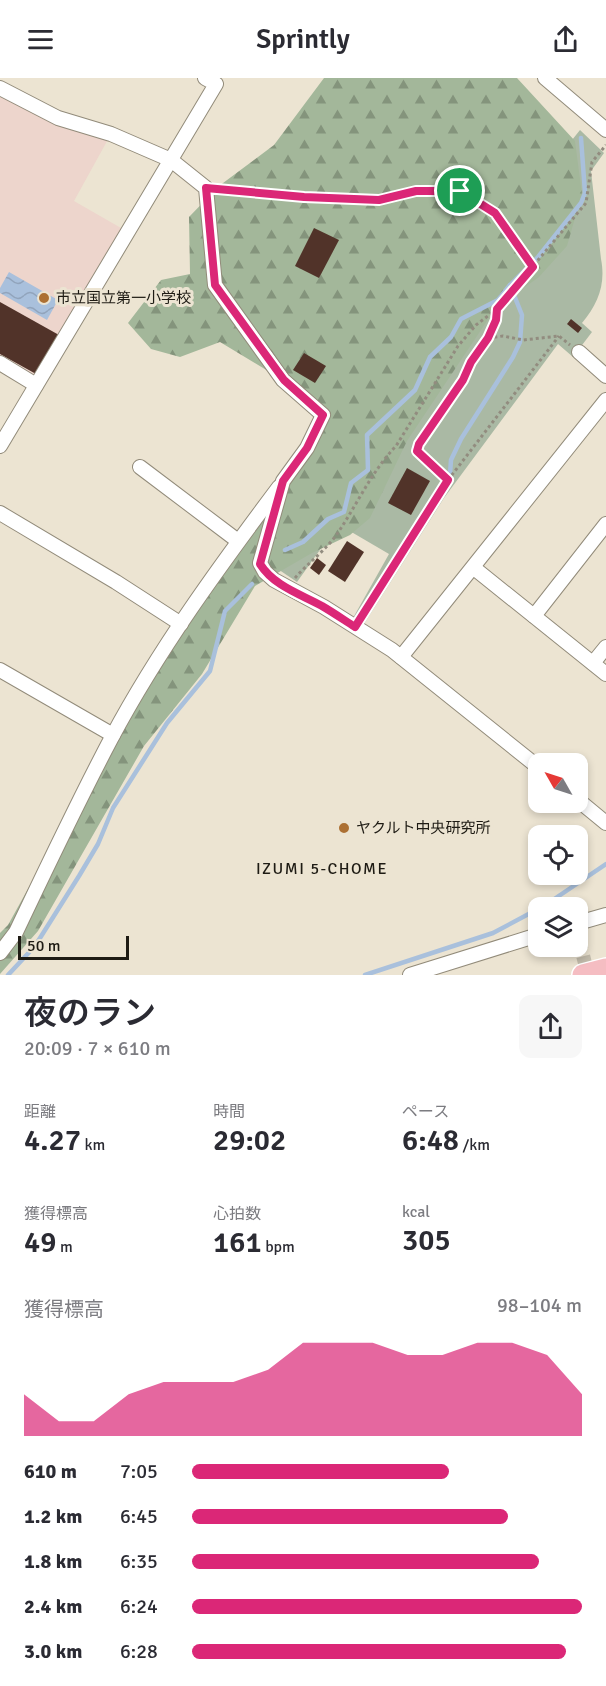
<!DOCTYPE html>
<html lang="ja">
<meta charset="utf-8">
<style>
body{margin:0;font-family:Signika,"Noto Sans JP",sans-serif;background:#f7f7f7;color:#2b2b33;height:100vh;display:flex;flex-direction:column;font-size:22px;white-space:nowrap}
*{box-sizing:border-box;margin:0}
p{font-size:20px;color:#7c7c81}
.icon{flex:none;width:33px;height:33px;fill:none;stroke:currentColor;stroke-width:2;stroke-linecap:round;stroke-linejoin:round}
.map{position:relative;height:897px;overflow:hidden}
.panel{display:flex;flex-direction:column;background:#fff;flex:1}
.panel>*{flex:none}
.needle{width:39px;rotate:309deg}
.fabs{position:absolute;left:528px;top:675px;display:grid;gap:12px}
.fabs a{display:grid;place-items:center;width:60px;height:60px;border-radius:12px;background:#fff;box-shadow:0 3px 9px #0003;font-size:30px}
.scale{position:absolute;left:18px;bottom:15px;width:111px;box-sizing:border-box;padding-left:6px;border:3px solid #1e1b14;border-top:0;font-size:16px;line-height:21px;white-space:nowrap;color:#1e1b14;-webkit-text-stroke:4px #ece4d2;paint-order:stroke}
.pin{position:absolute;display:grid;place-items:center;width:51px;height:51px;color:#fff;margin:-26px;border:3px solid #fff;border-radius:50%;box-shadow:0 2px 6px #0007}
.round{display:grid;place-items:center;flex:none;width:63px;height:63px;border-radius:12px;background:#f7f7f7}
.headline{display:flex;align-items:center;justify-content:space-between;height:102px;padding:0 24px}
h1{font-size:33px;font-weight:600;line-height:45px}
.stats{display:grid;grid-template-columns:repeat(3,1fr);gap:9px;height:102px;padding:6px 24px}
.stats div{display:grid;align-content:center}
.stats b{font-size:30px;font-weight:600}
.stats small{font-size:16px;font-weight:400}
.stats p{font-size:16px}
.chart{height:168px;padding:12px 24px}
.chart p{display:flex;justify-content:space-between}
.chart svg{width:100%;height:108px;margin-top:6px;fill:#db2777;opacity:.7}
ul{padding:0 24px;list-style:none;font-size:20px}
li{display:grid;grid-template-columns:96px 72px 1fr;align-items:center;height:45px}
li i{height:15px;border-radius:8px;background:#db2777}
header{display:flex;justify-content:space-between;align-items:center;height:78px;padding:0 24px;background:#fff;font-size:27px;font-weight:600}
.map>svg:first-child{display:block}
.education{fill:#edd5cc}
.green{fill:#aab9a4}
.forest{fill:url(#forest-firs)}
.water{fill:url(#water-waves)}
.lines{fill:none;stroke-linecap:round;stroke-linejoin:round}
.stream{stroke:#a9c0dc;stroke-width:4.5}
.building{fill:#513329}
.minor-tunnel{stroke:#c3bcac;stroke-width:14;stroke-dasharray:14 7;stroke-linecap:butt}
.minor-casing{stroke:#928b7a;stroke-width:16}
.highway-casing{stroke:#fff;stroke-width:24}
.path{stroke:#928c7f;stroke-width:3;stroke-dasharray:3 3;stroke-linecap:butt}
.minor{stroke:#fff;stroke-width:14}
.highway{stroke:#f5bdc2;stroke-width:21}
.route-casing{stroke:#fff;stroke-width:12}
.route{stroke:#db2777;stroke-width:8}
.poi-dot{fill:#ac7033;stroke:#ece4d2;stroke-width:2}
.labels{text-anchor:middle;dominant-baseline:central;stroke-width:6;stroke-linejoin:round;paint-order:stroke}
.poi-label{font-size:15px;fill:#1e1b14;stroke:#ece4d2;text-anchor:start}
.neighbourhood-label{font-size:16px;letter-spacing:1.5px;fill:#1e1b14;stroke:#ece4d2}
</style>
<header><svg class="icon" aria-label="menu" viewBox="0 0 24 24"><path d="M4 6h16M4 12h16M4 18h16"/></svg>Sprintly<svg class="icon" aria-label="share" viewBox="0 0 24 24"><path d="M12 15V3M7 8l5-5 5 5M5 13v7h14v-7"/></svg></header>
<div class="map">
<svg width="606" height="897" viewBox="0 0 606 897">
<defs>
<pattern id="forest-firs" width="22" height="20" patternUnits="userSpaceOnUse" patternTransform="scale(1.5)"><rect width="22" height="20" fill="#a3b79a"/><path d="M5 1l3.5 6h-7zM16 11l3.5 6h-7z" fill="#84947c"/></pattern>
<pattern id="water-waves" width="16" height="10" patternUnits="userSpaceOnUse" patternTransform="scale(1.5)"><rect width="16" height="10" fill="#a9c0dc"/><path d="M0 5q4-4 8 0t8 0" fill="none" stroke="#91a4bc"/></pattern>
</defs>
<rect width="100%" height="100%" fill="#ece4d2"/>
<path class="education" d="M0,10l111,46 -37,67 54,31 -92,153 -36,-22z"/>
<path class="green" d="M580,52l24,23 -13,18 10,88c5,25 -3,45 -19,64l10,9 -19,25 -15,-13 -114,154 -80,126 -11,-6 36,-64 -41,-24 -16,3 -35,49 -28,-19 187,-278z"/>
<path class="forest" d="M324,0h193l58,63 7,53 -15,52 -28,31 -44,32 -88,132 -37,77 -20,17 -38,18 -57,33 -53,88 -58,72 -106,185 -38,43v-41l8,-8 105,-190 210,-319 -40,-36 -63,-38 -40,15 -29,-8 -23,-26 33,-43 29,-6 -1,-57 30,-31 55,-41z"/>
<path class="water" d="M9,194l49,28 -11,20 -47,-27v-5z"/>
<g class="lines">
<g class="stream">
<path d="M450,396l1,-14 10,-21 52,-82 7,-15 2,-27 -12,-30"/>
<path d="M285,472l18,-8 25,-23 16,-7 7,-29 17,-13 -1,-35 48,-45 15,-33 21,-20 10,-18 37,-19 12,-15 28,-28 43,-54 4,-10 -4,-55"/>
<path d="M541,830l65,-44"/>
<path d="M8,897l27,-29 44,-70 19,-32 15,-36 54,-85 43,-52 15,-60 27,-27"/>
<path d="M365,897l128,-42 45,-24"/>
</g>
</g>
<g class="building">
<path d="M314,150l25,12 -20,38 -24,-12z"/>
<path d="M0,224l59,33 -23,39 -36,-20z"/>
<path d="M571,241l11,9 -4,5 -11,-9z"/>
<path d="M304,275l22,13 -11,17 -22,-13z"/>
<path d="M407,390l23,13 -19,34 -23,-12z"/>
<path d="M347,463l17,11 -19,30 -17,-11z"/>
<path d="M317,480l9,7 -7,10 -9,-7z"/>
</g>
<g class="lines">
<path class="minor-tunnel" d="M578,858l10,39"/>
<defs>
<g id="minor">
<path d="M545,0l61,52"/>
<path d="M0,10l58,30 53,16 60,26 35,28 9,97 68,95 40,35 -16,33 -24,33 -23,82 5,9 9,8 50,27 68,43 146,117"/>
<path d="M579,274l27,24"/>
<path d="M0,285l36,22"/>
<path d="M0,368l216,-362 -11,-6"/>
<path d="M140,389l98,74"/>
<path d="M0,435l116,69 65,42"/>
<path d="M474,490l132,106"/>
<path d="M534,538l72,-92"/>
<path d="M401,579l205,-257"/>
<path d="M593,585l13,-16"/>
<path d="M0,592l113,65"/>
<path d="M578,722l28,23"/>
<path d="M578,845l28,-8"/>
<path d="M0,875l16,-21c31,-65 62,-131 96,-195 47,-88 107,-170 167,-250"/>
<path d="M410,897l128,-40"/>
</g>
<path id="highway" d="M583,897l23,-6"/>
</defs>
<use href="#minor" class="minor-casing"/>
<use href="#highway" class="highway-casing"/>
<g class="path">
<path d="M220,111l84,8 75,3 37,-9h44l34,22 39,54"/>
<path d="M488,260l8,-18 1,-11"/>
<path d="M448,402l111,-144"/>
<path d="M295,500c13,-15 31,-28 42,-44 20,-29 34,-62 59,-88l62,-100 18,-21 21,-16 89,-106 6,-41 14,-17"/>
<path d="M362,537l86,-135 -30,-29 1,-7 44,-64 8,-18 17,-24 15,-2 20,4 36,-4 11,9"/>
</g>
<use href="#minor" class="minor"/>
<use href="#highway" class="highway"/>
</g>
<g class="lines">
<defs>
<path id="route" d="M206,110l98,9 75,3 37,-9h44l35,22 38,54 -36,42 -1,11 -8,18 -17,24 -8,18 -44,64 -2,7 31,29 -93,147c-11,-7 -21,-14 -33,-21 -22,-12 -48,-20 -62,-42l23,-83 24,-33 16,-33 -39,-35 -69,-95z"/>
</defs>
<use href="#route" class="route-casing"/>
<use href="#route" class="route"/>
</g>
<g class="poi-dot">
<circle cx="44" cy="220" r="6"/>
<circle cx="344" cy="750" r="6"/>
</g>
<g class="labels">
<g class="poi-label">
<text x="56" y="220">市立国立第一小学校</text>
<text x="356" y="750">ヤクルト中央研究所</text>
</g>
<g class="neighbourhood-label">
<text x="322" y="791">IZUMI 5-CHOME</text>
</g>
</g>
</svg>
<div class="fabs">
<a><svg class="needle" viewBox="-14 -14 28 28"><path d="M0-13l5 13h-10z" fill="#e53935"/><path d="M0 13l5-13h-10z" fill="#7c7c81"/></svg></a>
<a><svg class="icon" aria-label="locate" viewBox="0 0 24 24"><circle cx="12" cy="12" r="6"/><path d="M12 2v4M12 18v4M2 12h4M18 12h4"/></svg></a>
<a><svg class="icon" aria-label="layers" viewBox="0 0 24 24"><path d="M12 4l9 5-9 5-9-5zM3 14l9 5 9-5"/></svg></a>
</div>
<div class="scale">50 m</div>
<div class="pin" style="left:460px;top:113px;background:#1e9e55"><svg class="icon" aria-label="arrive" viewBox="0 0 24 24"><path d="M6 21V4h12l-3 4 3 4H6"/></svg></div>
</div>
<section class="panel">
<div class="headline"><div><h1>夜のラン</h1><p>20:09 · 7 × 610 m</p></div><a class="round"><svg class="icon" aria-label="share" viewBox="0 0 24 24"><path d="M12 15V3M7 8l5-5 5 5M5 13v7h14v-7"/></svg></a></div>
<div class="stats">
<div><p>距離</p><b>4.27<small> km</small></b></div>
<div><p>時間</p><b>29:02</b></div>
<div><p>ペース</p><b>6:48<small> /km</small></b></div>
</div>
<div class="stats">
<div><p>獲得標高</p><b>49<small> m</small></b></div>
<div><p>心拍数</p><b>161<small> bpm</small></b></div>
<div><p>kcal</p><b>305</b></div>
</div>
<div class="chart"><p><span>獲得標高</span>98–104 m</p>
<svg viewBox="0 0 160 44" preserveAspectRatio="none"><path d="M0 44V27L10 38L20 38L30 27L40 22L50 22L60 22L70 17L80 6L90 6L100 6L110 11L120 11L130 6L140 6L150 11L160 27V44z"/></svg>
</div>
<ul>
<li><b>610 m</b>7:05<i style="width:66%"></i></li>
<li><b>1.2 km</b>6:45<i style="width:81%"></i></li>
<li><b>1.8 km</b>6:35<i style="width:89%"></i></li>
<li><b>2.4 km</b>6:24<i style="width:100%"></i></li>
<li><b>3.0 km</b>6:28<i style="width:96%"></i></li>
</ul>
</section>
